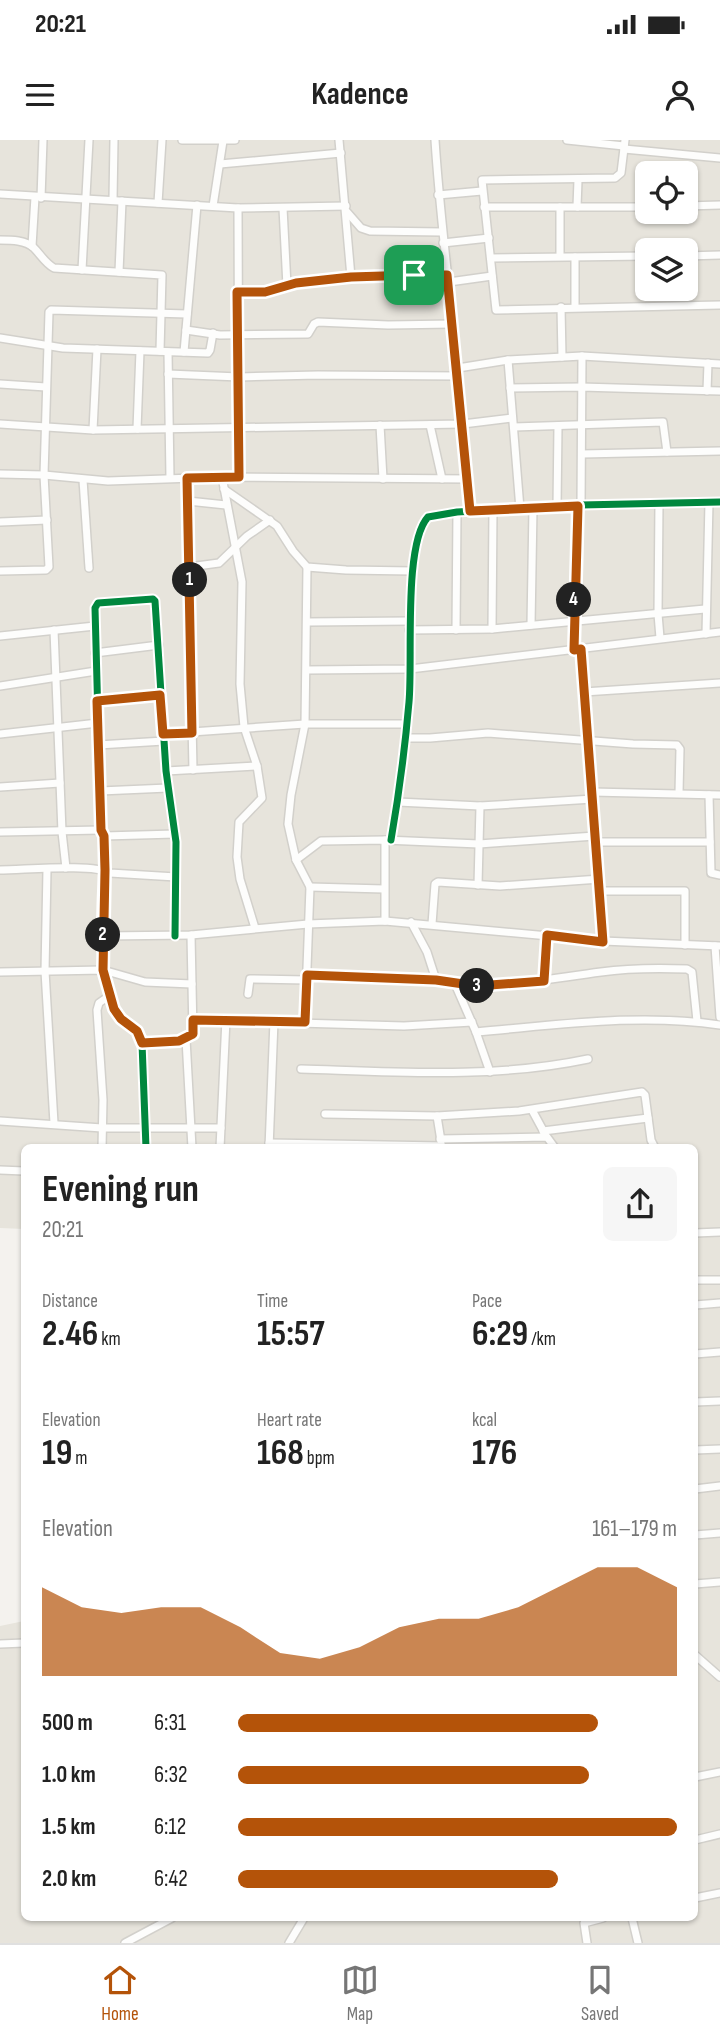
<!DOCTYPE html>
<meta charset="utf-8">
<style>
body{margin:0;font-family:"Sofia Sans Condensed",sans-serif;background:#f6f6f6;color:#222;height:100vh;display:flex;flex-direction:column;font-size:26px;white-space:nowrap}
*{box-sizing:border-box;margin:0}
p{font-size:23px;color:#767676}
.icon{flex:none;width:38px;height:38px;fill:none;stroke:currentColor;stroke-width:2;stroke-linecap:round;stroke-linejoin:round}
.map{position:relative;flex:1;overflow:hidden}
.side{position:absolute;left:21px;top:1004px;width:677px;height:777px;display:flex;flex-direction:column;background:#fff;border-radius:10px;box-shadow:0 2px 5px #0004}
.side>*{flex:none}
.buttons{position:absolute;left:635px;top:21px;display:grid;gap:14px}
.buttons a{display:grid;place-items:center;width:63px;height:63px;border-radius:10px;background:#fff;box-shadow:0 2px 5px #0004;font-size:35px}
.pin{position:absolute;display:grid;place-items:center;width:60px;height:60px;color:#fff;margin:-30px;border-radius:14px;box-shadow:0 4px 10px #0006}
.km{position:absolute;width:35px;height:35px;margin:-18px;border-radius:50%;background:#222;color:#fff;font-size:19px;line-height:35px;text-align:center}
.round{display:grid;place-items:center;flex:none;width:74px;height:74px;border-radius:10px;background:#f6f6f6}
.headline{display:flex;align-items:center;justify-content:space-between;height:119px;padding:0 21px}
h1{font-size:38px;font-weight:700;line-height:52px}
.figures{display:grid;grid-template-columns:repeat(3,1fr);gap:10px;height:119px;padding:7px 21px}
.figures div{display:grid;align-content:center}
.figures b{font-size:35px;font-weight:700}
.figures small{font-size:19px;font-weight:400}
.figures p{font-size:19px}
.chart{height:196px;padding:14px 21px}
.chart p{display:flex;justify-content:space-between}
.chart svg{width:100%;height:126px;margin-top:7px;fill:#b45309;opacity:.7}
ul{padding:0 21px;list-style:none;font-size:23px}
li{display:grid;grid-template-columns:112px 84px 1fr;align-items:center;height:52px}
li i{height:18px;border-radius:9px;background:#b45309}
.status{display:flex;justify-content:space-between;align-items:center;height:49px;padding:0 35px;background:#fff;direction:ltr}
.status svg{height:19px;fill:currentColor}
header{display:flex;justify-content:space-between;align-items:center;height:91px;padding:0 21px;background:#fff;font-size:32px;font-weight:700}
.dock{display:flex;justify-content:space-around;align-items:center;height:98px;border-top:2px solid #e0e0e0;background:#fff;font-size:19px;color:#767676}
.dock a{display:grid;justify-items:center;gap:4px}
.dock .selected{color:#b45309}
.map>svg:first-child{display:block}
.residential{fill:#e7e4dc;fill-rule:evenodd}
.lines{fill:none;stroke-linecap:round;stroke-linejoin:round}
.street-casing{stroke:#d2d0cb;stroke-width:10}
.street{stroke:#fdfdfc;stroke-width:7}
.cycleway-casing{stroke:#fff;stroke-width:11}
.cycleway{stroke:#00873e;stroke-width:7}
.route-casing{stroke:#fff;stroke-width:14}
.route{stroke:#b45309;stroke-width:9}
</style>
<div class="status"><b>20:21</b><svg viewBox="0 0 49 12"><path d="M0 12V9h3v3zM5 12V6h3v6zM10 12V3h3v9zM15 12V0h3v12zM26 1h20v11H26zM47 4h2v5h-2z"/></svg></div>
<header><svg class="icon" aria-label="menu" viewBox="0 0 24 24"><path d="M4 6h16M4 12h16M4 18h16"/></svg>Kadence<svg class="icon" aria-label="person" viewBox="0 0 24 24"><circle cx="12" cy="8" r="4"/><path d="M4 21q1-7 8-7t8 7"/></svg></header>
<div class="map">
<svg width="720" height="1803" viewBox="0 0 720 1803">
<rect width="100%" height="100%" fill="#f4f2ee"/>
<path class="residential" d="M0,0h720v1803h-720v-317l24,-5v297h671v-770h-671v81l-24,-1zM648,33h38v39h-38zM648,110h38v39h-38z"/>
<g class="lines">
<defs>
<g id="street">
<path d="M182,0h53"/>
<path d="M339,0l12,137"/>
<path d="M435,0c8,124 29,247 34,371"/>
<path d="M567,0l57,6"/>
<path d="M625,0l-4,33 -6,5 -133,2 14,130 224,-5"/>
<path d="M624,9l96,9"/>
<path d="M220,24l121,-11"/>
<path d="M0,54l238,14 108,-2"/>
<path d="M438,55l44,-4"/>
<path d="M41,58l2,-58"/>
<path d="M113,60l1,-60"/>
<path d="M158,63l4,-63"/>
<path d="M213,66l10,-65"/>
<path d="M686,66l34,-1"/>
<path d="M484,67h164"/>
<path d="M577,67l1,-27"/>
<path d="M238,68l1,269"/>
<path d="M283,68l4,78"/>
<path d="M347,72l14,16 9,3 72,1"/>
<path d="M0,100c11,0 26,0 34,8 7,7 11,15 20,20l108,7 -2,76"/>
<path d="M443,103l46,-5"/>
<path d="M32,106l3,-49"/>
<path d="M560,116v-49"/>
<path d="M686,116l34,-1"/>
<path d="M491,118l157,-2"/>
<path d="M82,130l7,-130"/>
<path d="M119,132l3,-71"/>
<path d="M449,142l43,-6"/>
<path d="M237,152l37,-1 22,-8 55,-6 96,-2"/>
<path d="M561,167l1,50"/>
<path d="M575,167v-50"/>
<path d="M186,190l34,5 88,-1 6,-10 4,-2 70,3 65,-1"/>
<path d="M0,198l63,10 145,5 2,-3 3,-17"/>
<path d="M168,212l2,126"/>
<path d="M184,212l13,-147"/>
<path d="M508,220l12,149"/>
<path d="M458,228l50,-8 74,-4 138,8"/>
<path d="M168,234l71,3 79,-2 140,1"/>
<path d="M0,244l46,3"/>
<path d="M510,248l71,-1 139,4"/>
<path d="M707,251l1,-28"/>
<path d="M0,284l93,6 370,-6 49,-6"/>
<path d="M380,285l3,54"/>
<path d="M430,285l12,54"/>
<path d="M514,287l149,-5 4,30"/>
<path d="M137,289l3,-78"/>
<path d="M93,290l4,-81"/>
<path d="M582,314l138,-3"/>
<path d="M0,334l44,1 64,6 114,-4 246,2"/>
<path d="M222,337l20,105 -2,102 4,43 13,39 5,32 -23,24 -2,35 3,22 15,49"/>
<path d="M187,338l6,292"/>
<path d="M83,340l6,88"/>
<path d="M224,349l53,37 16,25 14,16 39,3 67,1"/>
<path d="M188,361l38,4"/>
<path d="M659,363l-1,111 2,24"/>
<path d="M581,365l1,-149"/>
<path d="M557,367l1,-81"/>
<path d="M0,382l47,-2"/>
<path d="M189,427l30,-4 28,-27 23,-16"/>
<path d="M0,431l46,-1 3,-3 -5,-92 5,-163 2,-2 136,4"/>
<path d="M308,482l102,-1"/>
<path d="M531,485l2,-117"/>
<path d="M492,489l1,-119"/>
<path d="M54,490l8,202 4,36"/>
<path d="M409,490l83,-1 213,-20"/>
<path d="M456,490l1,-118"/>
<path d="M706,494l3,-132"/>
<path d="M0,496l95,-10"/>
<path d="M581,509l22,292"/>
<path d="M574,510l3,-144"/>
<path d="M95,513l64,-8"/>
<path d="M307,530l103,-1 310,-37"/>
<path d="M0,546l96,-15"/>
<path d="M584,552l136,-9"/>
<path d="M97,560l64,-5"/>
<path d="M0,594l98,-11"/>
<path d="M163,594l142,-10h102"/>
<path d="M405,598h25l58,-5 145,11 44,1 3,4 -1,44"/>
<path d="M98,605l66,-4"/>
<path d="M166,631l91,-5"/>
<path d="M0,647l60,-4"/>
<path d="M100,651l68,-3"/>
<path d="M592,652l128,3"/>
<path d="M709,655l2,78 9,2"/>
<path d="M398,662l82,4 113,-7"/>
<path d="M0,692l101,-2"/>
<path d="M104,696l71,-2"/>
<path d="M391,700c8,-46 14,-92 18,-138 4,-41 -6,-158 19,-185l29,-5 124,-7 139,-3"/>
<path d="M596,702h114"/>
<path d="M296,720l25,-19 64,-1 94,4 116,-8"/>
<path d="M0,730c24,0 93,-7 110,3l66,4"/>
<path d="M47,730l-2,101 9,152"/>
<path d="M478,745l2,-79"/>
<path d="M310,747l74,2"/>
<path d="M600,751h85v54"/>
<path d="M385,781v-81"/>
<path d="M411,782l16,30 9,28"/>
<path d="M432,784l3,-40 3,-2 62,4 100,-7"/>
<path d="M103,796l88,-1 117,-11 77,-3 218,20 117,5"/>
<path d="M715,806l5,71"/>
<path d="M0,832l103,-2 42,12 47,2"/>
<path d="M307,835l129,5c56,12 109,-1 165,-8 28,-4 57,-4 86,-3l5,3 5,49"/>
<path d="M544,841l3,-46"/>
<path d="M455,844l21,48 14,40"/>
<path d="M248,854l2,-15 57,1"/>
<path d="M193,880l211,6 68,-4"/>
<path d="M305,882l5,-135 -14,-27 -8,-36 3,-29 14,-71 2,-157"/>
<path d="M476,892c82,-7 163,-19 244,-7"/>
<path d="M186,899l6,109"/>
<path d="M142,903l37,-2 14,-7 -2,-99"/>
<path d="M301,929c96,3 192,10 287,-10"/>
<path d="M532,970l13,24"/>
<path d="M325,974l112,2 82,-5 123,-19 3,3 6,45 4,8"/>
<path d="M437,976l4,25"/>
<path d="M0,981l102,7h119"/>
<path d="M543,991l105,-13"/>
<path d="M440,999l107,-2 8,11"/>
<path d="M269,1003l173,3"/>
<path d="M102,1008l1,-48 -6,-90 2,-7 10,-7"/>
<path d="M146,1008l-4,-105c-5,-18 -24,-21 -31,-43 -17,-49 -6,-112 -7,-164l-3,-6 -6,-222 3,-5 55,-4 2,2 11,170 10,71 -1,94"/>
<path d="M220,1008l6,-129"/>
<path d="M269,1008l5,-127"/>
<path d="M0,1030l24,1"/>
<path d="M695,1093l25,-1"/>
<path d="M695,1140h25"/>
<path d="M695,1165l25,-2"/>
<path d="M695,1214l25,-2"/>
<path d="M695,1262l25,-1"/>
<path d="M695,1310l25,-1"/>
<path d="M695,1349l25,-3"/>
<path d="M695,1395l25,-2"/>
<path d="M695,1444l25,-2"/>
<path d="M0,1504l24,-1"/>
<path d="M695,1515l25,22"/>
<path d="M695,1637l25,-5"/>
<path d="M695,1700l25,-6"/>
<path d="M695,1758l25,-5"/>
<path d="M632,1778l6,25"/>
<path d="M125,1803l47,-25"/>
<path d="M289,1803l15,-25"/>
<path d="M587,1803l-3,-20 19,-5"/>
</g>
</defs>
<use href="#street" class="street-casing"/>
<use href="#street" class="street"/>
<defs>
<g id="cycleway">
<path d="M391,700c8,-46 14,-92 18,-138 4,-41 -6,-158 19,-185l29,-5 124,-7 139,-3"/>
<path d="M146,1008l-4,-105c-5,-18 -24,-21 -31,-43 -17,-49 -6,-112 -7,-164l-3,-6 -6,-222 3,-5 55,-4 2,2 11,170 10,71 -1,94"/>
</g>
</defs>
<use href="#cycleway" class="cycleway-casing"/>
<use href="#cycleway" class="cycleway"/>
</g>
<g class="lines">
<defs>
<path id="route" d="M414,135h33l23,236 108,-5 -4,144 7,-1 22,293 -56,-7 -3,46 -67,5 -41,-6 -129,-5 -2,47 -112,-2v14l-14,7 -37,2 -5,-12 -16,-12 -7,-10 -11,-39 2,-100 -1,-34 -3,-6 -4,-129 63,-6 3,39 29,-1 -5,-255 52,-1 -2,-185h28l31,-9 55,-6z"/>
</defs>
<use href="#route" class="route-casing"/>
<use href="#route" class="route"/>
</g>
</svg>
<div class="buttons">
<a><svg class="icon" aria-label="locate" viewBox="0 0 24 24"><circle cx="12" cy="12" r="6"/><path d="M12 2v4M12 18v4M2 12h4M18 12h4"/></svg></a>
<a><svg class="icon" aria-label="layers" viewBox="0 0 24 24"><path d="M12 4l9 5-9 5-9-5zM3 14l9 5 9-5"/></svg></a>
</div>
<div class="pin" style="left:414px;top:135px;background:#1e9e55"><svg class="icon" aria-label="arrive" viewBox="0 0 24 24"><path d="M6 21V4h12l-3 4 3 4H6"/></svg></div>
<b class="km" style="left:190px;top:440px">1</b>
<b class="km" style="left:103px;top:795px">2</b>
<b class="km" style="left:477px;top:846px">3</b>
<b class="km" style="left:574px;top:460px">4</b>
<section class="side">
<div class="headline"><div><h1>Evening run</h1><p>20:21</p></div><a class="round"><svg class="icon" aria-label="share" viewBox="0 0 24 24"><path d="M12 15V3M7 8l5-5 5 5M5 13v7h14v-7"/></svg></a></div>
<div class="figures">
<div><p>Distance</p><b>2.46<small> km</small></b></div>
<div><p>Time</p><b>15:57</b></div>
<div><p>Pace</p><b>6:29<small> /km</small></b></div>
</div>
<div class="figures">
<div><p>Elevation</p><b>19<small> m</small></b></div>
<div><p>Heart rate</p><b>168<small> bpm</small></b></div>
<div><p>kcal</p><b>176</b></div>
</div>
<div class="chart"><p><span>Elevation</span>161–179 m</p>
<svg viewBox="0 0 160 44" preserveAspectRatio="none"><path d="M0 44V13L10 20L20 22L30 20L40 20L50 27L60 36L70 38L80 34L90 27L100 24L110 24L120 20L130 13L140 6L150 6L160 13V44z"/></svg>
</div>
<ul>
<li><b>500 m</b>6:31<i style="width:82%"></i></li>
<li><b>1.0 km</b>6:32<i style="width:80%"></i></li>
<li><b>1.5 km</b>6:12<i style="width:100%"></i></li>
<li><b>2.0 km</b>6:42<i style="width:73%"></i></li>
</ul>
</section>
</div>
<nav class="dock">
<a class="selected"><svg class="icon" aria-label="home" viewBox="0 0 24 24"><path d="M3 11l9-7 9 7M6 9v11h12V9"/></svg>Home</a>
<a><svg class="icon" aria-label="map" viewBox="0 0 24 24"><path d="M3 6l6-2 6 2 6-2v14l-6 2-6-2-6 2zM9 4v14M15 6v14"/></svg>Map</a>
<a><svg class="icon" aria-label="saved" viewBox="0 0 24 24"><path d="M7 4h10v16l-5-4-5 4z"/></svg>Saved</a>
</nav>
